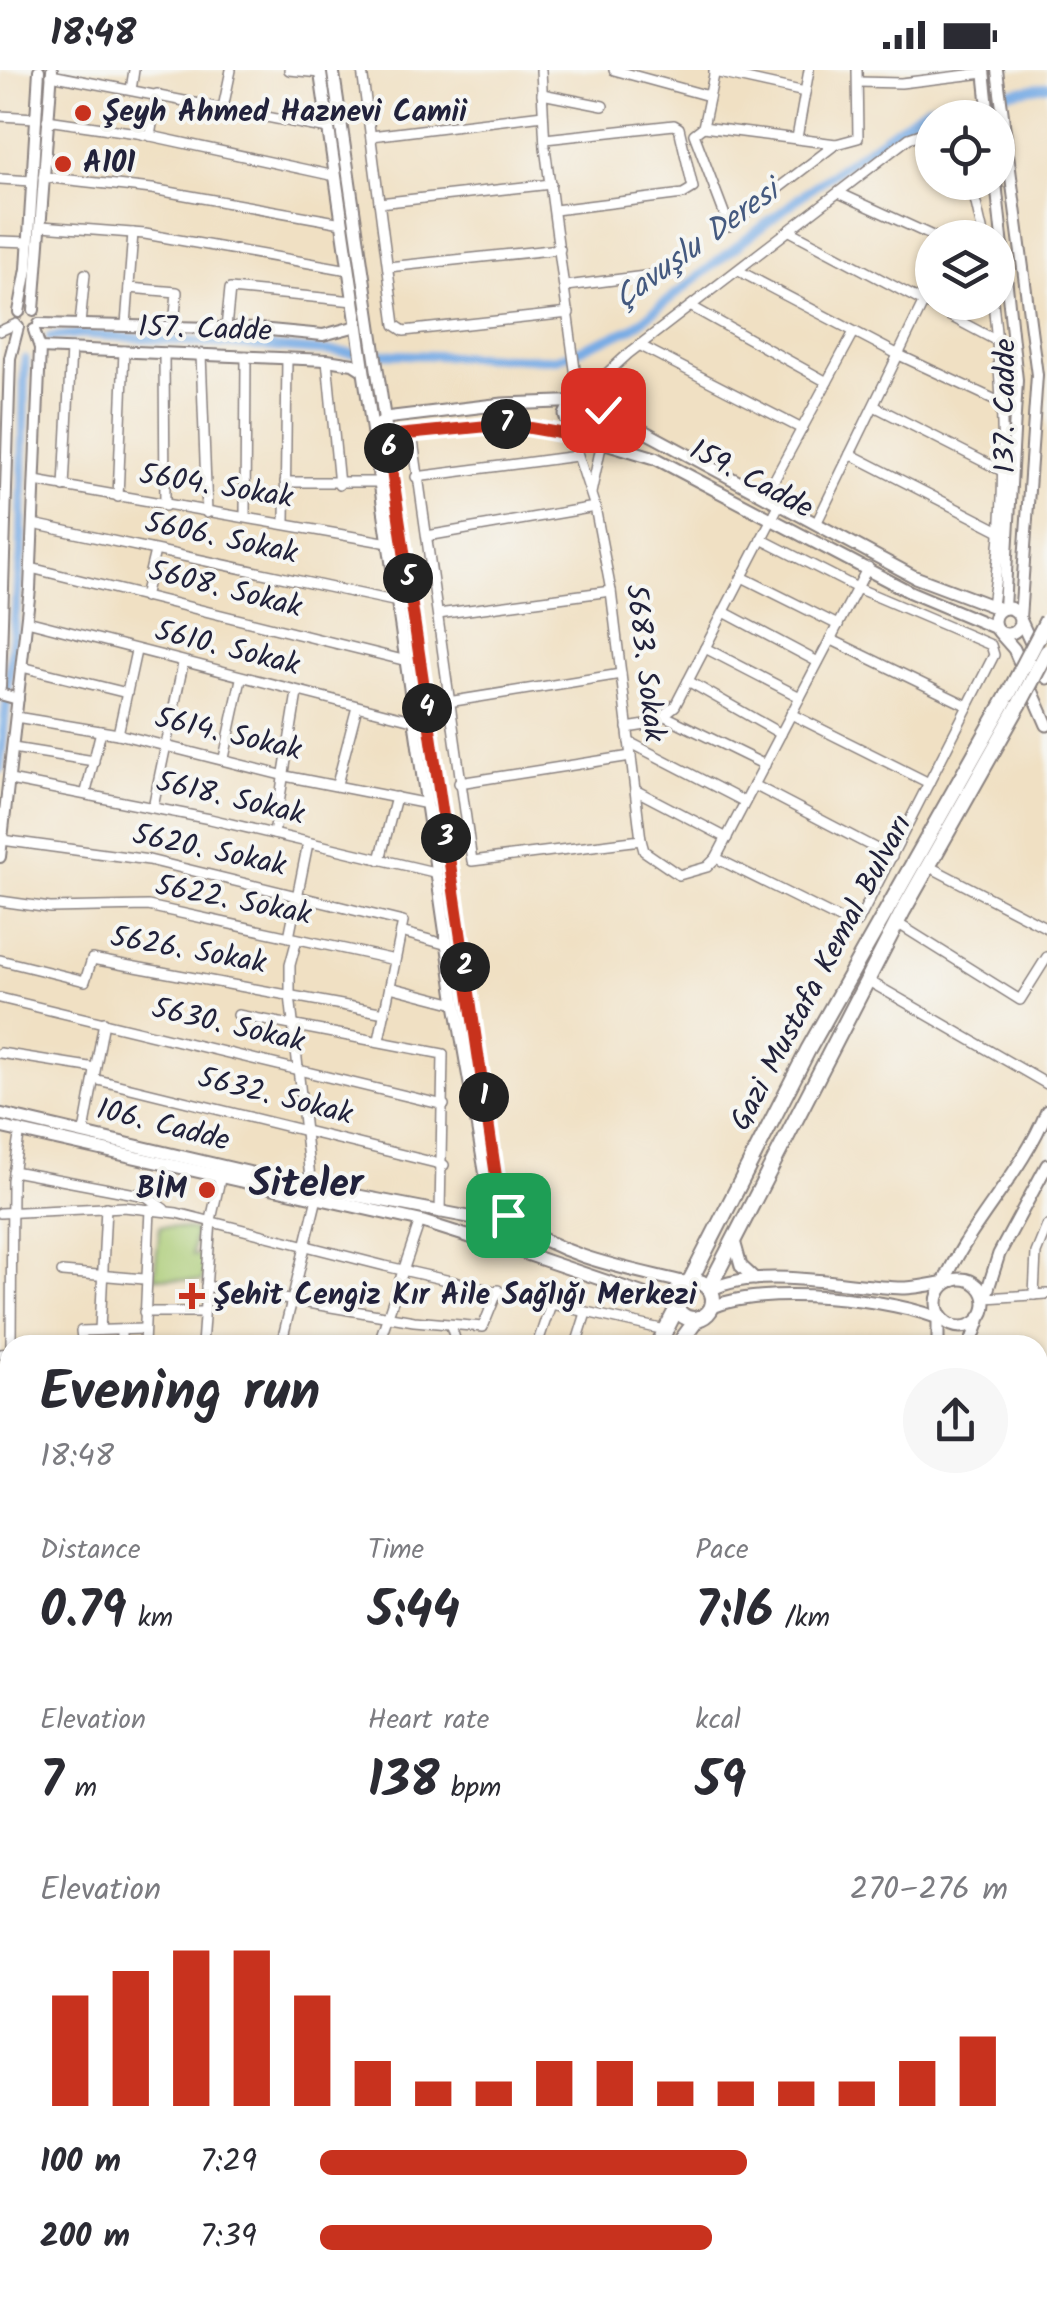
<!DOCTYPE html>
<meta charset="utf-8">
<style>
body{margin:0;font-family:Kalam,sans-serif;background:#f7f7f7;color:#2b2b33;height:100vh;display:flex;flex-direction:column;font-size:38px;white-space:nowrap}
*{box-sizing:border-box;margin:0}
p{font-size:32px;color:#7c7c81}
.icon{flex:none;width:55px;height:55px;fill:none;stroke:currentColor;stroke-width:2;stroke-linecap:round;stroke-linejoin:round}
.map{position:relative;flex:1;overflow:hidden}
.sheet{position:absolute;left:0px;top:1265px;width:1048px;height:962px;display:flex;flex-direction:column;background:#fff;border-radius:30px 30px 0 0;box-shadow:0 2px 8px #0004}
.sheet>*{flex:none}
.fabs{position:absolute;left:915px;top:30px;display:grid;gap:20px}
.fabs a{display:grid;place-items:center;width:100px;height:100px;border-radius:50%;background:#fff;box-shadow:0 2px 8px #0004;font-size:50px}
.pin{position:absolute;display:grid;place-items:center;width:85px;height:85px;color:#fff;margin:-42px;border-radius:20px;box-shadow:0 5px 15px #0006}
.km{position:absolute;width:50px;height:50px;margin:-25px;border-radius:50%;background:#222;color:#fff;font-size:28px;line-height:50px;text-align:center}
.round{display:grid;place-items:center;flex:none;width:105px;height:105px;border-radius:52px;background:#f7f7f7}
.overview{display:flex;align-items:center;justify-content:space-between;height:170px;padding:0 40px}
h1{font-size:55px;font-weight:800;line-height:75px}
.stats{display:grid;grid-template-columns:repeat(3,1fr);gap:15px;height:170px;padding:10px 40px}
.stats div{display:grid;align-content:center}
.stats b{font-size:50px;font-weight:800}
.stats small{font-size:28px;font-weight:400}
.stats p{font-size:28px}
.chart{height:280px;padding:20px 40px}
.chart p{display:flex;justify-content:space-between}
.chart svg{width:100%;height:180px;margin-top:10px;stroke:#c8321e;stroke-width:6}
ul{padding:0 40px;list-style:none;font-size:32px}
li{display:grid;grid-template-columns:160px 120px 1fr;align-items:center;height:75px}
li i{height:25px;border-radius:12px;background:#c8321e}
.status{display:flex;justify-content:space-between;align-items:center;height:70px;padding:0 50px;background:#fff;direction:ltr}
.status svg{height:28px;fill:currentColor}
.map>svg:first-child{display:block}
.green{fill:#aacb74;stroke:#667658;stroke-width:2.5}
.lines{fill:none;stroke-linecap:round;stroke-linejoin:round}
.canal{stroke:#78ace5;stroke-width:9}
.minor-casing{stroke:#89817f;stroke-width:12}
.tertiary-casing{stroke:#89817f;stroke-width:14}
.secondary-casing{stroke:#89817f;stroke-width:15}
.trunk-casing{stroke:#89817f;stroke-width:18}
.minor{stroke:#fff;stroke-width:9}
.tertiary{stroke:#fff;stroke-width:10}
.secondary{stroke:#fff;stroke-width:11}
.trunk{stroke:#fff;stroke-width:14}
.trunk-bridge-casing{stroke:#89817f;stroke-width:18;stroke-linecap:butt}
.trunk-bridge{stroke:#fff;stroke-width:14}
.route-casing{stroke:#fff;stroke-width:20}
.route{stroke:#c8321e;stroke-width:12}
.poi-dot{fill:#c8321e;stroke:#f6f6f2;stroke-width:4}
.labels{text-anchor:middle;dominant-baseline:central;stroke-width:8;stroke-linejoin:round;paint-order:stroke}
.poi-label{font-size:30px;font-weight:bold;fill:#22223b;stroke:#f6f6f2;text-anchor:start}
.street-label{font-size:30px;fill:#22223b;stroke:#f6f6f2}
.water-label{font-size:32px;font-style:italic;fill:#44597f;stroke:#f6f6f2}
.district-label{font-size:40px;font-weight:bold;fill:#22223b;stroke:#f6f6f2}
</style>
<div class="status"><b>18:48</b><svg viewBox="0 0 49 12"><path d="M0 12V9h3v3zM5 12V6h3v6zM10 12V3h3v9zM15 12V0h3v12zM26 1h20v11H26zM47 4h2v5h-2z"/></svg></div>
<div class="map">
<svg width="1047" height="2227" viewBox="0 0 1047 2227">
<rect width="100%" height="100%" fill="#f6f6f2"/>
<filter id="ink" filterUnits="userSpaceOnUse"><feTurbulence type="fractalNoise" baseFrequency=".01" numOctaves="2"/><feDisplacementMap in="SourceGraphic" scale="20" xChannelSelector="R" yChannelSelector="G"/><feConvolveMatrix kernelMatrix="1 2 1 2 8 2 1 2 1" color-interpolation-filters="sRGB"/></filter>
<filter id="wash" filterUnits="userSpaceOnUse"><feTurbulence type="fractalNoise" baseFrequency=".0048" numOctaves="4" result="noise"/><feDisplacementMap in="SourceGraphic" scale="40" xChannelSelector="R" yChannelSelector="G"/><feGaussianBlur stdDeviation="2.25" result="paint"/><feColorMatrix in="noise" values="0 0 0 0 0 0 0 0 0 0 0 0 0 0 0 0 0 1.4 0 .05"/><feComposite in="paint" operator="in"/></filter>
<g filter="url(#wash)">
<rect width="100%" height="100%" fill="#f0e0c3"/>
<path class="green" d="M160,1156l35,4 -3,25 13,1 -3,26 -48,-5z"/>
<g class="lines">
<g class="canal">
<path d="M50,267l29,-3 273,19 204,6 75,-30 178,-139 118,-83 120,-21"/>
<path d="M0,699l21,-214 4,-196"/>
</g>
</g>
</g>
<g filter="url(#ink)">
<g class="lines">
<defs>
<g id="minor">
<path d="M289,0l31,3"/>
<path d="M362,0l33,255 9,6 165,-18"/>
<path d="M541,0l4,77 34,252"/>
<path d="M614,0l95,26"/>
<path d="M715,0l-12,57 -9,7 35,92 107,-82"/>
<path d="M714,2l91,20"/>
<path d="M51,5l277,54"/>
<path d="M858,12l43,1 83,-10"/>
<path d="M131,20l3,-20"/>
<path d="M542,24l61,12"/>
<path d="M223,38l8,-38"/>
<path d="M0,46l36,2"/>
<path d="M47,50l90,13 198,43"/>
<path d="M703,57l133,17 22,-6 -1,-68"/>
<path d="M150,66l7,-42"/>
<path d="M371,66l172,-21"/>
<path d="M797,68l12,-68"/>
<path d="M545,69l129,-14 5,3 14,60 -10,6 -128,16"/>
<path d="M43,107l109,12 190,34"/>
<path d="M0,109l32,2"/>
<path d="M971,112l13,56"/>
<path d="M839,123l98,45"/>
<path d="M379,133l172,-19"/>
<path d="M42,156l103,8 204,36"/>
<path d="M790,161l207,110"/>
<path d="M0,171l29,1"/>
<path d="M388,197l172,-18"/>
<path d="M739,201l160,84 105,49"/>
<path d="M566,216l87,-11"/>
<path d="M129,218l48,4 -3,35"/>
<path d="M692,237l135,75"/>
<path d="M80,254l5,-50"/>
<path d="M126,255l7,-92"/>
<path d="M226,258l4,-39 124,12"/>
<path d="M0,261l16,-7"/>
<path d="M639,275l163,84"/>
<path d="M164,283l1,153"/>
<path d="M201,284l6,159"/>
<path d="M327,290l12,125"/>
<path d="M579,329l49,-45 281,-216 23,-8"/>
<path d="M874,336l128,65"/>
<path d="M603,339l8,-14 -4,-18"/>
<path d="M412,363l60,428 169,-21"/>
<path d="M571,364l24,73 16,84 30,249 3,11 35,24 28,-8 9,-9 152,-291"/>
<path d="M850,384l150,77"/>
<path d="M416,407l161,-21"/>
<path d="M35,411l354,62"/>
<path d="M285,412h95"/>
<path d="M64,417l7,-138"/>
<path d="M591,423l11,-51"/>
<path d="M118,427l6,-146"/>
<path d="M765,427l89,-165"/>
<path d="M245,447l1,-161"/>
<path d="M285,452l2,-164"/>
<path d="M33,454l365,78"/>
<path d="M816,454l116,-239"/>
<path d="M427,466l168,-29"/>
<path d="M31,498l376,93"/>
<path d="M742,507l96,48"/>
<path d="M144,527l11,-46"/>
<path d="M992,535c16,-101 12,-202 1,-303"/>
<path d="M724,542l94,50"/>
<path d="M438,544l173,-23"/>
<path d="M27,551l389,100"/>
<path d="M830,569l138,67"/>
<path d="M705,578l95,49"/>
<path d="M22,597l105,26"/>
<path d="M688,611l93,53"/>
<path d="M448,632l173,-28"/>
<path d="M791,644l138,69"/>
<path d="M16,647l102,17 167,42 143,28"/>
<path d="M667,647l98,48"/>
<path d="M627,658l25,-4 23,-18 104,-201"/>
<path d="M118,664l18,-83"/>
<path d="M629,672l116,60"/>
<path d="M13,678l81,13"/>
<path d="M224,688l17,-79"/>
<path d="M10,710l200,39 228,54"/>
<path d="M459,713l172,-27"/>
<path d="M337,714l20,-77"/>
<path d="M754,715l138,72"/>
<path d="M635,720l92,48"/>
<path d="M86,722l15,-61"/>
<path d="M153,737l30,-143"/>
<path d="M274,764l23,-141"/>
<path d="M2,770l147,20 254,62 -24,118"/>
<path d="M716,788l131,65 11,-1 136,-267 -3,-10 -134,-57 -96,-49"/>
<path d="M380,790l16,-63"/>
<path d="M928,796l119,62"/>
<path d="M0,831l50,7 98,-2 247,54"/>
<path d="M897,853l123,77 27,-43"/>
<path d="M401,862l47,13"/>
<path d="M289,867l19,-94"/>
<path d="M297,869l-7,26v30l21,192"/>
<path d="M0,890l85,21 7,-22 293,54"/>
<path d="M867,910l180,104"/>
<path d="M390,917l66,17"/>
<path d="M0,928l444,107"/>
<path d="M238,945l205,39 -3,159"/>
<path d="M0,983l95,15"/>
<path d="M94,1009l350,86"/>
<path d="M84,1062l20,-110"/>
<path d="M13,1101l133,25 18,13"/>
<path d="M0,1143l124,-6 53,6 208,53 280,64"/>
<path d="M62,1202l82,7"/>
<path d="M206,1216l208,35 69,6 15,-37"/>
<path d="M1034,1225l2,-42 11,-27"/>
<path d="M985,1228l62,-4"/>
<path d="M144,1242h59"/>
<path d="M451,1256l6,19"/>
<path d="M100,1260l6,-123"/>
<path d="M121,1260v15"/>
<path d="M11,1275l1,-165 8,-50"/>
<path d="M83,1275l-2,-14 63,-2"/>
<path d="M144,1275l6,-136"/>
<path d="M202,1275l9,-125 10,-45"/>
<path d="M281,1275l36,-147"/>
<path d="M378,1275l42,-124"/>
<path d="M537,1275l14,-41"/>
<path d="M576,1275l10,-32"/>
<path d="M0,1284l10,-1"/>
<path d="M0,1396l10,-2"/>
<path d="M0,1451l10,-4"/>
<path d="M1038,1504l9,-1"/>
<path d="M1038,1601l9,-2"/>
<path d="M0,1749l10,-1"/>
<path d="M0,1821l10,-2"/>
<path d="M0,1911l10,-4"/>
<path d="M1038,1956h9"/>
<path d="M0,1969l10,-4"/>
<path d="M0,2034l10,-5"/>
<path d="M0,2091l4,39"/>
<path d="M0,2201l10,-3"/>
<path d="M115,2218l15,9"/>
<path d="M35,2227l5,-9"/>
<path d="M369,2227v-9"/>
<path d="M418,2227v-9"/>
<path d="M708,2227v-9"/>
<path d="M787,2227v-9"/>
<path d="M867,2227l1,-9"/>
<path d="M945,2227v-9"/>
<path d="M1008,2227l1,-9"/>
</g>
<g id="tertiary">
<path d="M984,0l5,48"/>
<path d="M997,0l40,305 -17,244"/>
<path d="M996,112l21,198 -13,228"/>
<path d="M34,240l18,-240"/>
<path d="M19,242l8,-43 12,-199"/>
<path d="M39,254l220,5 64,6 34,-9"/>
<path d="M40,278l287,12 26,4 11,7"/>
<path d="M0,617l10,-329 8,-31"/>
<path d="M0,624l18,5"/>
<path d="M0,787l30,-268 10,-241 -6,-18"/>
<path d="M0,1522l10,-1"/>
<path d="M0,1567l10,26"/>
<path d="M1038,2089h9"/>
<path d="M623,2227l1,-9"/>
<path d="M639,2227v-9"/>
</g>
<g id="secondary">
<path d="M320,0l136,934 30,172 -2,47"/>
<path d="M333,0l163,1106 16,42"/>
<path d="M571,364l-6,-19 7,-15"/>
<path d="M588,368l10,-10 5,-19"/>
<circle cx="1007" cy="551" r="13"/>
<path d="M1020,549l27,59"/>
<path d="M996,558l-86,-36 -255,-134 -69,-21 -78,-14 -121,13 -13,-4 11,-14 118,-14 85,-3 327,176 85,32"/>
<path d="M999,562l15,17 33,76"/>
<path d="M0,1044l311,73 163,31 17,-2"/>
<path d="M0,1057l420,94 66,21"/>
<circle cx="500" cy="1161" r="18"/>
<path d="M516,1153c51,36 110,45 170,60"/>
<path d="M734,1171l7,25 14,13"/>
<path d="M506,1177l170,58"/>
<circle cx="961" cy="1233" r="24"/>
<path d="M711,1220c45,-25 138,-3 191,-2 17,0 36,-5 53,-8"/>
<path d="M939,1224c26,-67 81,-116 108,-183"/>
<path d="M985,1228l14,-44 48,-89"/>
<path d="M711,1238c48,-24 186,-10 234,13"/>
<path d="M938,1243v32"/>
<path d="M970,1275l9,-24"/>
<path d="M1038,1716l9,48"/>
<path d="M1038,1791l9,55"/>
</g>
<g id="trunk">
<circle cx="694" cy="1230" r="19"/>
<path d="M690,1211l118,-231 200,-355"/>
<path d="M709,1218l194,-377 116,-206"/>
<path d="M658,1275l19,-37"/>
<path d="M678,1275l20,-27"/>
<path d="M160,2227l5,-9"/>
<path d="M183,2227l5,-9"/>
</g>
</defs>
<use href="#minor" class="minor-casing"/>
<use href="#tertiary" class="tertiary-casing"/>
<use href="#secondary" class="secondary-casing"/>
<use href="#trunk" class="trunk-casing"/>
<use href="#minor" class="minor"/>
<use href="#tertiary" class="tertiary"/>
<use href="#secondary" class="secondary"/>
<use href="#trunk" class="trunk"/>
<defs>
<g id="trunk-bridge">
<path d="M1008,625l39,-75"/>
<path d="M1019,635l28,-53"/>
</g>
</defs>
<use href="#trunk-bridge" class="trunk-bridge-casing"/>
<use href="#trunk-bridge" class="trunk-bridge"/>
</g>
</g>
<g class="lines" filter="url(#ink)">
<defs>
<path id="route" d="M508,1145l4,3 -16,-42 -109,-740 121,-12 80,14 10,-10 5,-18"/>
</defs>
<use href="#route" class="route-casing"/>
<use href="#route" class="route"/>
</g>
<g class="poi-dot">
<circle cx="83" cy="43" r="10"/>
<circle cx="63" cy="94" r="10"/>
<circle cx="207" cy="1120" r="10"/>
<path d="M187 1211h10v10h10v10h-10v10h-10v-10h-10v-10h10z"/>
</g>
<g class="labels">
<g class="poi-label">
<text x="103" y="43">Şeyh Ahmed Haznevi Camii</text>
<text x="83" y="94">A101</text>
<text x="187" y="1120" text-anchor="end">BİM</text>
<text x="214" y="1226">Şehit Cengiz Kır Aile Sağlığı Merkezi</text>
</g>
<g class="street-label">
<text transform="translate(205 260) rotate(2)">157. Cadde</text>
<text transform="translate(1006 336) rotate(-90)">137. Cadde</text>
<text transform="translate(751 410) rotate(28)">159. Cadde</text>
<text transform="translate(216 417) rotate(9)">5604. Sokak</text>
<text transform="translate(221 469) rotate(12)">5606. Sokak</text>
<text transform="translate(225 520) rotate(14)">5608. Sokak</text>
<text transform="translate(227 579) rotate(14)">5610. Sokak</text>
<text transform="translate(644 593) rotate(83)">5683. Sokak</text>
<text transform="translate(228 665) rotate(13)">5614. Sokak</text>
<text transform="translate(230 729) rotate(13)">5618. Sokak</text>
<text transform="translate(209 781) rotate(12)">5620. Sokak</text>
<text transform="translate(233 831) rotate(11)">5622. Sokak</text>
<text transform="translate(188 881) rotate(10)">5626. Sokak</text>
<text transform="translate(822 903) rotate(-62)">Gazi Mustafa Kemal Bulvarı</text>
<text transform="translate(228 956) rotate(13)">5630. Sokak</text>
<text transform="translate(275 1027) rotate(14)">5632. Sokak</text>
<text transform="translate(163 1056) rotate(14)">106. Cadde</text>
</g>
<g class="water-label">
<text transform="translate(697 176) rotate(-36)">Çavuşlu Deresi</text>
</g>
<g class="district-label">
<text x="306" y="1115">Siteler</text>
</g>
</g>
</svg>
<div class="fabs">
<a><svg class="icon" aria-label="locate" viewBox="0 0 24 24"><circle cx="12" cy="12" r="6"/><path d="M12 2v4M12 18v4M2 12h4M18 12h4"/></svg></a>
<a><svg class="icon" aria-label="layers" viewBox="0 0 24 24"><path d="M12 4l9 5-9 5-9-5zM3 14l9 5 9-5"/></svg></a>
</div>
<div class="pin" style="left:508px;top:1145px;background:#1e9e55"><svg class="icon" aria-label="arrive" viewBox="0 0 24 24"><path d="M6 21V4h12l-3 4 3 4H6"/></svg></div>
<div class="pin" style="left:603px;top:340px;background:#d93025"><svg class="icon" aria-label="check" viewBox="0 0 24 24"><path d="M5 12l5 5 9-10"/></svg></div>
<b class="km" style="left:484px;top:1027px">1</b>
<b class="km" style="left:465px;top:897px">2</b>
<b class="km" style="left:446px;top:768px">3</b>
<b class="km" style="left:427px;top:638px">4</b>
<b class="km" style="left:408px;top:508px">5</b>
<b class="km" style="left:389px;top:378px">6</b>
<b class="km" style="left:506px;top:354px">7</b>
<section class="sheet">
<div class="overview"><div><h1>Evening run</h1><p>18:48</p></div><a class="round"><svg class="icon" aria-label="share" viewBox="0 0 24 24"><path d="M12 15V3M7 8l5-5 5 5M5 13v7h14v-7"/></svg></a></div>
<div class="stats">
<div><p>Distance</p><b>0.79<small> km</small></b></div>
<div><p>Time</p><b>5:44</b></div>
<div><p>Pace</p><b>7:16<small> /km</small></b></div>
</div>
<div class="stats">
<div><p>Elevation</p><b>7<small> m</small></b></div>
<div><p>Heart rate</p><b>138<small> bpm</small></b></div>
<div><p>kcal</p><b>59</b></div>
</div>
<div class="chart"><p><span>Elevation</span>270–276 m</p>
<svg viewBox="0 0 160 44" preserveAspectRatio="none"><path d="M5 44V17M15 44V11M25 44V6M35 44V6M45 44V17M55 44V33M65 44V38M75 44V38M85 44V33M95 44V33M105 44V38M115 44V38M125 44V38M135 44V38M145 44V33M155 44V27"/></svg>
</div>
<ul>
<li><b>100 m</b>7:29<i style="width:62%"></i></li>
<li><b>200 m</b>7:39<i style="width:57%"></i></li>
</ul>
</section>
</div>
